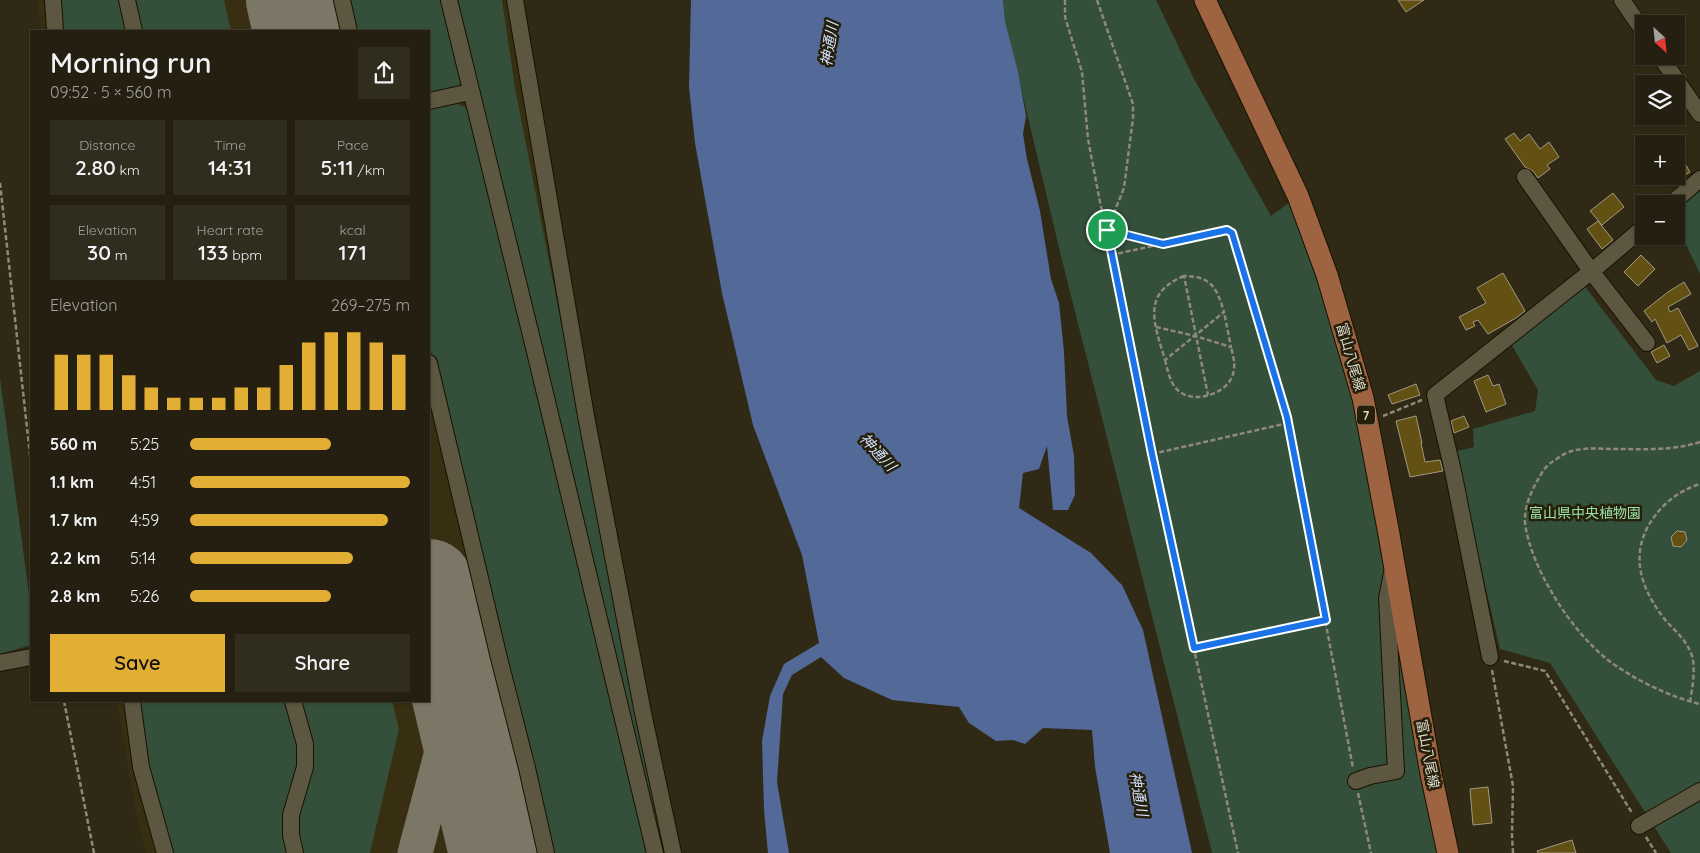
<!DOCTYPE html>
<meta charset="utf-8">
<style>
body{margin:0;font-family:Quicksand,"Noto Sans JP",sans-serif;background:#302c1e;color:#f1f3f6;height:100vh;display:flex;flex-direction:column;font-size:19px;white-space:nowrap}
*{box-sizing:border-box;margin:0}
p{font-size:16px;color:#a3a29f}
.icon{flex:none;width:28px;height:28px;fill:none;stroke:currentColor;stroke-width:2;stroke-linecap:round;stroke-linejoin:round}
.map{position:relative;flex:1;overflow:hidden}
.details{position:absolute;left:30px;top:30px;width:400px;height:672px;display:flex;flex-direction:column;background:#241f10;border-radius:0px;box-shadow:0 1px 4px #0004,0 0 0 1px #413d30}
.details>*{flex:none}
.needle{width:32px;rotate:153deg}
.controls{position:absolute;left:1635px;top:15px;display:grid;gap:10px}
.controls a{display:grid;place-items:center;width:50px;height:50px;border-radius:0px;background:#241f10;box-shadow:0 1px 4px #0004,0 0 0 1px #413d30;font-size:25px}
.pin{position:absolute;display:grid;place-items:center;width:42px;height:42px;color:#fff;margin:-21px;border:2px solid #fff;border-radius:50%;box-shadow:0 1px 5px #0007}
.round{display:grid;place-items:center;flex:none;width:52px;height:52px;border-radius:0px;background:#302c1e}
.head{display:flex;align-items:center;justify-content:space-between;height:85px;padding:0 20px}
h1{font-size:28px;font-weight:600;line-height:38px}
.stats{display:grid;grid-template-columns:repeat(3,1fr);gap:8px;height:85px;padding:5px 20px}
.stats div{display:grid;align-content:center;border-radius:0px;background:#302c1e;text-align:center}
.stats b{font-size:21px;font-weight:600}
.stats small{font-size:14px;font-weight:400}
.stats p{font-size:14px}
.chart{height:140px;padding:10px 20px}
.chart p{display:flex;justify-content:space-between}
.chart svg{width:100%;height:90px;margin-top:5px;stroke:#e2af34;stroke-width:6}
.action{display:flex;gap:10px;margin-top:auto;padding:10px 20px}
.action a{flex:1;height:58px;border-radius:0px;background:#e2af34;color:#111;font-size:20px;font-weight:600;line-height:58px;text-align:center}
.action a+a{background:#302c1e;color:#f1f3f6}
ul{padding:0 20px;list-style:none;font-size:16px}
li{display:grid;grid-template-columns:80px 60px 1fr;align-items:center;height:38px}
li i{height:12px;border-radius:6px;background:#e2af34}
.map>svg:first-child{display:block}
.built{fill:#382f13}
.green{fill:#34503a}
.water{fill:#536a99}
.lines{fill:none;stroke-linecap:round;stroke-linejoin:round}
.taxiway{stroke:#7c7666;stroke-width:35}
.runway{stroke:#7c7666;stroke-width:88}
.building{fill:#635114;stroke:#a19981}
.minor-casing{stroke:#181201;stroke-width:18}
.major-casing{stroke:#181201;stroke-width:23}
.path{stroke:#8e8979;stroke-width:2.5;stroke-dasharray:5 2.5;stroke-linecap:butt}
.minor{stroke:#5d5640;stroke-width:16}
.major{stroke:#9e6341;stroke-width:21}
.route-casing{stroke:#fff;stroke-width:10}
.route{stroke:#1a73e8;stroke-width:6}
.labels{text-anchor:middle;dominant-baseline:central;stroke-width:5;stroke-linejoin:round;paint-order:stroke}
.shield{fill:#26200b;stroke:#a7a294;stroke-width:1}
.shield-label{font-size:12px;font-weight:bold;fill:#dedace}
.street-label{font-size:14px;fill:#dedace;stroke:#26200b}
.park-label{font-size:14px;fill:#99e3a9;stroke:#26200b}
.water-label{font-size:15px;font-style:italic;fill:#d0dffd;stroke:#26200b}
</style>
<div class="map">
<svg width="1700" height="853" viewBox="0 0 1700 853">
<rect width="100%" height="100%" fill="#302915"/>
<path class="built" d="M37,0h478l162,853h-531l-10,-40 -19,-112h312v-670h-388z"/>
<g class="green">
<path d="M55,0h65l7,31h-69z"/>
<path d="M135,0h89l7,31h-89z"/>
<path d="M349,0h96l16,82 -5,8 -27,9v-68h-73z"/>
<path d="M458,0h44l13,88 150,765h-2z"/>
<path d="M1003,0h153l38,79 77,137 27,-20 29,79 121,578h-236l-151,-597 -56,-235z"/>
<path d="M448,103c11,1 16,2 23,10l176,740h-95l-123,-511v-234z"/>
<path d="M1700,186v88l-24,-51v-17z"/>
<path d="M1583,284l73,96 18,6 26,-15v482h-29l-121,-190 -50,-14 -46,-197 20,-5 -1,-18 62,-18 3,-21 -28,-48z"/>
<path d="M0,378l31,231v36l-31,9z"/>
<path d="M134,701h154l10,45 1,16 -11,91h-123z"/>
<path d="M302,701h90l7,28 -29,124h-71l-3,-26 14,-91z"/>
</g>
<path class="water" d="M691,0h312l2,21 13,51 8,44 -3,18 4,25 13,52 11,68 8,24 5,49 3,64 7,40 1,39 -7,15h-15l-6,-64 -8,23 -16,4 -4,35 72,45 31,32 21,45 49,223h-82l-15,-86 -3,-37 -49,-2 -18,16 -12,-4 -17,1 -27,-18 -10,-16 -67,-7 -48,-22 -23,-21 -29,18 -9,19 -6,88 12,71h-21l-4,-43 -2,-69 8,-45 14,-32 35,-21 -17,-88 -49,-130 -31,-132 -27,-150 -6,-56z"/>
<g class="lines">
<path class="taxiway" d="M415,853l41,-154"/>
<g class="runway">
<path d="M290,0l7,31"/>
<path d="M429,583l64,270"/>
</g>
</g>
<g class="building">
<path d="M1398,0h26l-18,12z"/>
<path d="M1514,133l6,8 9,-7 11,15 9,-7 10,15 -12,8 3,4 -12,9 -5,-7 -8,-4 -20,-28z"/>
<path d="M1676,149l14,23 -14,8z"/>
<path d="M1613,193l11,14 -22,18 -12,-14z"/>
<path d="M1598,221l15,19 -11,9 -15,-20z"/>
<path d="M1641,255l14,14 -17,17 -14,-14z"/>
<path d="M1503,273l22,38 -9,7 -28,16 -10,-14 -5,2 2,4 -9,4 -7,-13 27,-14 -9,-15z"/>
<path d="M1684,282l7,12 -23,13 2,5 8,-4 20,38 -9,4 -8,-15 -14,8 -12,-24 -3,3 -8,-11 24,-19z"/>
<path d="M1664,345l6,11 -13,7 -6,-11z"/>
<path d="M1488,375l5,11 6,-2 7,20 -20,8 -12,-31z"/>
<path d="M1416,384l4,11 -28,9 -4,-9z"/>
<path d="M1416,416l6,27h-1l4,19 15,-2 3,11 -33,6 -14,-56z"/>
<path d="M1464,416l5,11 -15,6 -3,-12z"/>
<path d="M1677,531l8,1 2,8 -6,7 -8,-1 -2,-9z"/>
<path d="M1488,787l4,36 -19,2 -3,-36z"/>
<path d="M1572,840l4,13h-38l-1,-2z"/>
</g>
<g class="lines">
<defs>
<g id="minor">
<path d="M53,0l2,31"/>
<path d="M127,0l7,31"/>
<path d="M342,0l7,31"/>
<path d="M449,0l89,364 117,489"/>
<path d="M515,0l71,416 57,297 30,140"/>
<path d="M1622,0l22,32"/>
<path d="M1660,56l40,58"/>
<path d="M429,101l41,-9"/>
<path d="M1525,177l66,94 56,72"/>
<path d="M1671,204l29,-25"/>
<path d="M429,363l70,295 28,110 19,85"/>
<path d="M1490,657l-37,-186 -18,-76 163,-129 46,-39"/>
<path d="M0,663l31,-6"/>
<path d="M132,701l9,66 24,86"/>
<path d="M293,701l12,43v23l-14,48v20l4,18"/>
<path d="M1356,781l14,-5 26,-5 -9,-173 5,-25"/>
<path d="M1639,826l61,-35"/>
</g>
<path id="major" d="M1205,0l93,196 29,79 36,123 25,131 43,245 17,79"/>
</defs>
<use href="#minor" class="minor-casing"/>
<use href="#major" class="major-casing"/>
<g class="path">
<path d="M1065,0v17l17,55 6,67 11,58 53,257 86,399"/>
<path d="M1097,0l36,104v14l-9,70 -17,42 54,13"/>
<path d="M0,183l31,281"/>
<path d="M1111,255l116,-25 6,3 54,184 66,351"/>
<path d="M1184,276c-44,18 -29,49 -19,84l59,-48c-7,-24 -13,-36 -40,-36l24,119"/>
<path d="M1156,327l39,9 36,11 -7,-35"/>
<path d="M1165,360c3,11 5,25 15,32 16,12 48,1 53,-18 3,-10 0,-18 -2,-27"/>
<path d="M1383,416l39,-16"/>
<path d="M1700,442c-28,9 -57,7 -87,7 -13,0 -28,-2 -41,2 -7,2 -14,7 -20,11 -7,4 -12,14 -16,21 -6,11 -12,26 -11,40 6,46 47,109 83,137 25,19 62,37 92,44"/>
<path d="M1152,454l136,-31"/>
<path d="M1195,648l130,-28"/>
<path d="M1504,661l41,10 87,142"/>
<path d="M1492,670l21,116 -1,49 1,18"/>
<path d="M64,701l30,152"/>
<path d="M1690,702c2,-14 6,-32 2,-46 -6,-19 -22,-28 -32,-43 -20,-28 -29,-59 -10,-90 12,-19 28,-32 50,-39"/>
<path d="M1358,793l13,60"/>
<path d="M1646,837l10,16"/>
</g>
<use href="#minor" class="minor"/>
<use href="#major" class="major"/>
</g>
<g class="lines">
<defs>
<path id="route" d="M1107,230l56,14 64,-14 5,3 55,184 39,203 -132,28 -42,-194z"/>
</defs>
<use href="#route" class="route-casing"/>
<use href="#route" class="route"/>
</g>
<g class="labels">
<rect class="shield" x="1357" y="405.5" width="18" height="19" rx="4"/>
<g class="shield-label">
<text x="1366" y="415">7</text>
</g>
<g class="street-label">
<text transform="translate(1351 357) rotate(74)">富山八尾線</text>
<text transform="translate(1428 754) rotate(79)">富山八尾線</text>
</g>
<g class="park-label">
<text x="1585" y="513">富山県中央植物園</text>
</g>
<g class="water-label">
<text transform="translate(829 44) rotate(-81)">神通川</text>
<text transform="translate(878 452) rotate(47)">神通川</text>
<text transform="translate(1139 794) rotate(80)">神通川</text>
</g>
</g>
</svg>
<div class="controls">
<a><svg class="needle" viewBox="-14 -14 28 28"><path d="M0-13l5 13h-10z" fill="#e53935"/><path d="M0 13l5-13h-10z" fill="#a3a29f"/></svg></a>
<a><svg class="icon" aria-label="layers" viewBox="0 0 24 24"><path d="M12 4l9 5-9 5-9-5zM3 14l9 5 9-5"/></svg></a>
<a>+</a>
<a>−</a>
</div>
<div class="pin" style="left:1107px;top:230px;background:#1e9e55"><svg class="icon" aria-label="arrive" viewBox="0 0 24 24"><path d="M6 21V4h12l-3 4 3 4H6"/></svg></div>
<section class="details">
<div class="head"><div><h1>Morning run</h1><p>09:52 · 5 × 560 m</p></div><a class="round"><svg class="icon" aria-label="share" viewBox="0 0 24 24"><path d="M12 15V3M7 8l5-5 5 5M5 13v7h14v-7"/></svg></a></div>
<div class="stats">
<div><p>Distance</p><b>2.80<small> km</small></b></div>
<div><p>Time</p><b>14:31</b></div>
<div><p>Pace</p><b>5:11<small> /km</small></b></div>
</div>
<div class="stats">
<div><p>Elevation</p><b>30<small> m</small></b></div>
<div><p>Heart rate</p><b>133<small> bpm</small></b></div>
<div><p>kcal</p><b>171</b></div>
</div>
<div class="chart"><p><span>Elevation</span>269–275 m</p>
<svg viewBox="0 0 160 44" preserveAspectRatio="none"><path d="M5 44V17M15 44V17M25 44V17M35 44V27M45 44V33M55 44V38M65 44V38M75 44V38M85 44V33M95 44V33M105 44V22M115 44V11M125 44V6M135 44V6M145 44V11M155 44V17"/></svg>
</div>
<ul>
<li><b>560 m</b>5:25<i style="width:64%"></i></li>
<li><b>1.1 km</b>4:51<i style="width:100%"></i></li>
<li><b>1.7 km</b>4:59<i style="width:90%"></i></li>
<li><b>2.2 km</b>5:14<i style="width:74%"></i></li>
<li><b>2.8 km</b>5:26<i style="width:64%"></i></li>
</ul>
<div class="action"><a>Save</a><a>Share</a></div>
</section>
</div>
